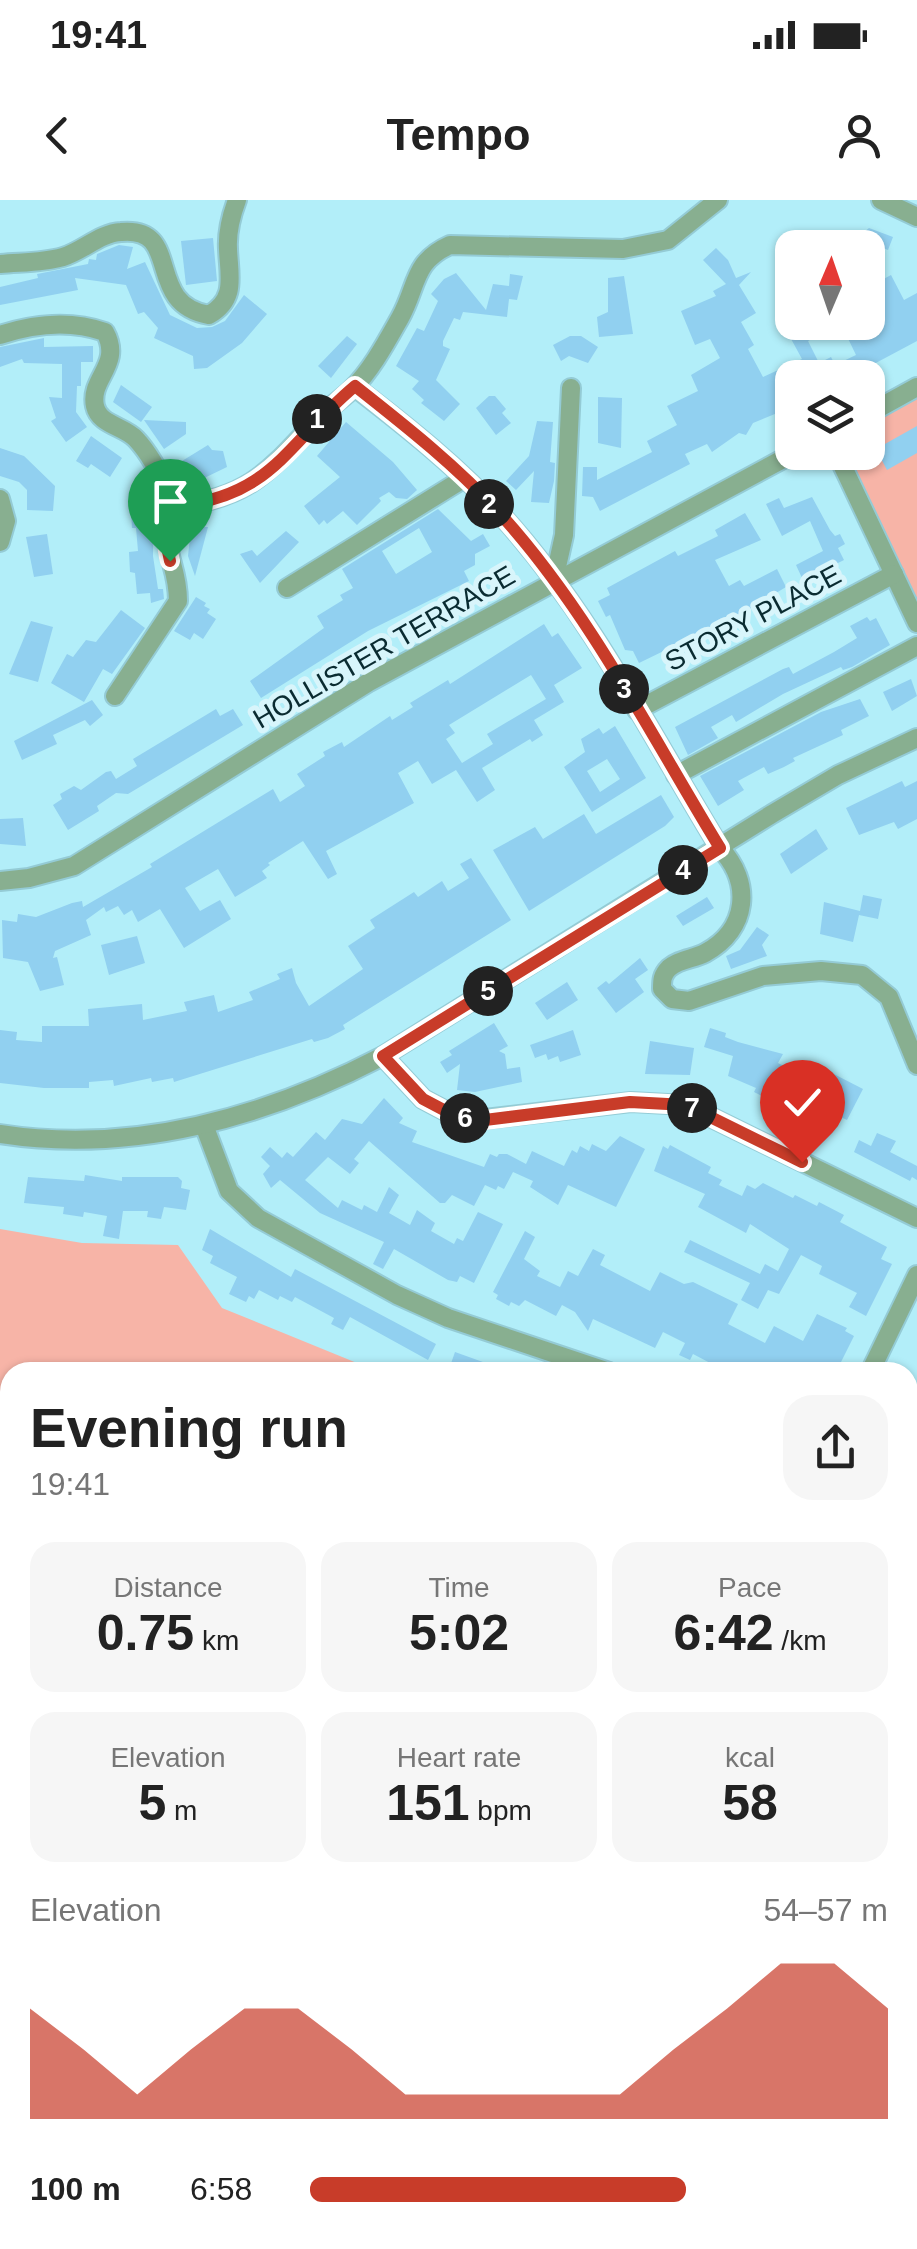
<!DOCTYPE html>
<meta charset="utf-8">
<style>
body{margin:0;font-family:Helvetica,sans-serif;background:#f6f6f6;color:#222;height:100vh;display:flex;flex-direction:column;font-size:38px;white-space:nowrap}
*{box-sizing:border-box;margin:0}
p{font-size:32px;color:#767676}
.icon{flex:none;width:55px;height:55px;fill:none;stroke:currentColor;stroke-width:2;stroke-linecap:round;stroke-linejoin:round}
.map{position:relative;flex:1;overflow:hidden}
.details{position:absolute;left:0px;top:1162px;width:918px;height:888px;display:flex;flex-direction:column;background:#fff;border-radius:30px 30px 0 0;box-shadow:0 2px 8px #0004}
.details>*{flex:none}
.needle{width:65px;rotate:2deg}
.fabs{position:absolute;left:775px;top:30px;display:grid;gap:20px}
.fabs a{display:grid;place-items:center;width:110px;height:110px;border-radius:20px;background:#fff;box-shadow:0 2px 8px #0004;font-size:50px}
.pin{position:absolute;display:grid;place-items:center;width:85px;height:85px;color:#fff;margin:-102px -42px;border-radius:50% 50% 50% 0;rotate:-45deg;box-shadow:0 0 10px #0007}
.pin .icon{rotate:45deg}
.km{position:absolute;width:50px;height:50px;margin:-25px;border-radius:50%;background:#222;color:#fff;font-size:28px;line-height:50px;text-align:center}
.round{display:grid;place-items:center;flex:none;width:105px;height:105px;border-radius:30px;background:#f6f6f6}
.headline{display:flex;align-items:center;justify-content:space-between;height:170px;padding:0 30px}
h1{font-size:55px;font-weight:800;line-height:75px}
.metrics{display:grid;grid-template-columns:repeat(3,1fr);gap:15px;height:170px;padding:10px 30px}
.metrics div{display:grid;align-content:center;border-radius:25px;background:#f6f6f6;text-align:center}
.metrics b{font-size:50px;font-weight:800}
.metrics small{font-size:28px;font-weight:400}
.metrics p{font-size:28px}
.chart{height:280px;padding:20px 30px}
.chart p{display:flex;justify-content:space-between}
.chart svg{width:100%;height:180px;margin-top:10px;fill:#c83c29;opacity:.7}
ul{padding:0 30px;list-style:none;font-size:32px}
li{display:grid;grid-template-columns:160px 120px 1fr;align-items:center;height:75px}
li i{height:25px;border-radius:12px;background:#c83c29}
.status{display:flex;justify-content:space-between;align-items:center;height:70px;padding:0 50px;background:#fff;direction:ltr}
.status svg{height:28px;fill:currentColor}
header{display:flex;justify-content:space-between;align-items:center;height:130px;padding:0 30px;background:#fff;font-size:45px;font-weight:800}
.map>svg:first-child{display:block}
.green{fill:#f7b4a7}
.building{fill:#91d0f0;fill-rule:evenodd}
.lines{fill:none;stroke-linecap:round;stroke-linejoin:round}
.minor-casing{stroke:#94cbd5;stroke-width:22}
.path{stroke:#58858e;stroke-width:2.5;stroke-dasharray:5 5;stroke-linecap:butt}
.minor{stroke:#88af90;stroke-width:18}
.route-casing{stroke:#fff;stroke-width:20}
.route{stroke:#c83c29;stroke-width:12}
.labels{text-anchor:middle;dominant-baseline:central;stroke-width:10;stroke-linejoin:round;paint-order:stroke}
.street-label{font-size:28px;fill:#0a2b31;stroke:#d8f5fb}
</style>
<div class="status"><b>19:41</b><svg viewBox="0 0 49 12"><path d="M0 12V9h3v3zM5 12V6h3v6zM10 12V3h3v9zM15 12V0h3v12zM26 1h20v11H26zM47 4h2v5h-2z"/></svg></div>
<header><svg class="icon" aria-label="back" viewBox="0 0 24 24"><path d="M15 5l-7 7 7 7"/></svg>Tempo<svg class="icon" aria-label="person" viewBox="0 0 24 24"><circle cx="12" cy="8" r="4"/><path d="M4 21q1-7 8-7t8 7"/></svg></header>
<div class="map">
<svg width="917" height="2049" viewBox="0 0 917 2049">
<rect width="100%" height="100%" fill="#b2eef9"/>
<g class="green">
<path d="M917,187v236l-81,-170 32,-1v-38z"/>
<path d="M0,1029l82,14 96,2 44,63 157,64h-369v868h898v-752l9,-11v764l-352,8h-565z"/>
</g>
<g class="building">
<path d="M869,28l24,9 -5,13 -10,-4 -10,9v-7h-23z"/>
<path d="M213,38l4,43 -31,4 -5,-44z"/>
<path d="M119,45l14,2 -6,22 18,-7 25,53 27,13 15,-1 13,-6 19,-26 23,19 -25,29 -35,25 -13,1 -1,-13 -39,-18 4,-10 -14,-16 -6,2 -12,-29 -51,-7 3,12 -78,15v-18l38,-9 -1,-4 51,-10 1,-5 7,1 1,-6z"/>
<path d="M716,48l12,12 8,18 15,-6 -12,13 17,28 -15,9 13,23 -6,4 15,28 39,-18 -12,-22 28,-15 21,2 -31,17 11,22 12,-6 4,8 21,-10 -16,-33h39l-8,-18 13,-12 -6,-10 13,-7 13,25 13,-7v48l-60,32 2,5h-67v29l-39,16 -7,12 -7,-2 -27,19 -5,-8 -22,10 5,10 -90,47 -7,-14 -11,-1 1,-29h14v13l55,-28 -5,-11 30,-16 -10,-19 31,-15 -7,-16 29,-17 -10,-19 -15,6 -14,-34 35,-15 -3,-5 13,-7 -23,-24z"/>
<path d="M456,73l30,37 7,-26 16,2 1,-12 13,2 -6,24 -8,-1 -2,18 -44,-5 -3,8 -6,-2 -11,23v5l7,3 -14,31 24,24 -16,17 -23,-18 3,-3 -12,-11 7,-8 -23,-15 21,-38 7,3 14,-30 -7,-7 13,-15z"/>
<path d="M624,76l9,58 -34,3 -2,-20 11,-5v-34z"/>
<path d="M347,136l10,8 -26,34 -13,-12z"/>
<path d="M570,136h11l17,11 -10,16 -19,-7 -8,5 -8,-16z"/>
<path d="M44,138v9l49,-1v16h-12v24h-4l-1,26 11,15 -21,15 -15,-21 5,-3 -7,-21 13,1v-34l-38,-1 -2,-4 -22,8v-20z"/>
<path d="M121,185l31,22 -11,15 -28,-20z"/>
<path d="M489,196h6l11,13 -4,4 9,10 -15,12 -20,-27z"/>
<path d="M598,197l24,1 -1,50 -23,-5z"/>
<path d="M144,220l42,2v12l-22,15z"/>
<path d="M537,221l16,1 -3,40 5,1 -1,18 -5,22 -18,-1 3,-31 -18,19 -10,-9 23,-25z"/>
<path d="M346,222l47,40 24,28 -10,9 -11,-1 -7,-6 -10,6 2,3 -24,24 -14,-14 -16,13 -3,-4 -5,5 -15,-19 36,-29 -23,-21z"/>
<path d="M917,226v27l-30,17 -11,-21z"/>
<path d="M91,236l31,22 -12,19 -19,-13 -3,4 -12,-7z"/>
<path d="M208,245l4,5 11,1 4,16 -31,15 -4,-6 -6,2 -4,-17z"/>
<path d="M0,248l24,8 31,30 -2,25 -26,-1v-20l-8,-8 -19,-6z"/>
<path d="M154,294l-1,62 5,33h5l1,10 -13,4 -1,-10 -13,1 -2,-21 -5,-1 -1,-20 9,-1 -2,-23h-4l-2,-33z"/>
<path d="M812,297l18,33 5,6 5,-2 5,10 -7,4 6,12 -14,7 -2,-4 -26,15 -6,-13 27,-14 -13,-30 -28,15 -16,-32 13,-6 5,10z"/>
<path d="M438,309l33,32 12,-7 7,12 -15,8v11l-11,6 5,10 -101,50 -107,67 -11,-17 74,-53 -7,-12 26,-16 -3,-5 13,-7 -11,-19zM419,328l13,24 -36,22 -14,-23z"/>
<path d="M745,313l16,27 -46,20 14,26 11,-6 4,6 33,-17 9,18 -38,23 -109,53 -6,-12 -8,-1 -15,-35 -4,2 -8,-16 12,-6 -3,-7 68,-37 3,5 40,-20 -3,-6z"/>
<path d="M191,327h17l-13,49 -7,-20z"/>
<path d="M286,331l13,11 -39,41 -20,-29 12,-4 5,6z"/>
<path d="M47,334l6,40 -19,3 -8,-40z"/>
<path d="M196,397l10,6 -2,3 6,3 -3,4 9,6 -13,20 -9,-6 -4,7 -16,-9z"/>
<path d="M121,410l24,18 -33,46 -9,-5 -19,33 -33,-19 16,-29 6,3 13,-17 10,2z"/>
<path d="M867,417l3,4 6,-3 14,27 -38,22 -9,3 -2,-3 -58,27 -47,28 -4,-7 -21,12 7,11 -30,17 -13,-28 108,-58 6,-2 4,7 41,-22 23,-14 -7,-12z"/>
<path d="M31,421l22,6 -15,55 -29,-8z"/>
<path d="M544,424l8,13 6,-4 24,35 -28,17 10,17 -30,18 9,15 -11,7 -2,-3 -48,29 13,22 -18,12 -21,-32 -24,14 -14,-23 -20,12 16,30 -88,48 11,23 -9,5 -25,-38 -35,22 2,2 -8,6 5,7 -32,19 -17,-28 -33,19 15,23 20,-11 11,19 -47,29 -24,-39 -22,13 -6,-12 -8,5 -6,-9 -12,6 -2,-5 -18,13 5,15 -36,16 -2,7 4,-1 7,28 -24,6 -12,-29 -25,-4 -1,-38 15,2 1,-8 18,3 36,-14 10,-2 1,6 69,-40 -2,-3 123,-75 7,13 25,-16 -8,-12 28,-18 -2,-4 19,-10 2,5 46,-31 2,4 21,-13 -3,-4 38,-23 2,4zM531,475l15,24 -59,35 6,10 -31,19 -16,-24 9,-6 -6,-8z"/>
<path d="M911,479l6,17 -25,15 -9,-19z"/>
<path d="M860,499l9,17 -28,14 2,5 -50,23 2,3 -11,6 -16,7 -4,-7 -26,14 6,9 -26,16 -18,-30 121,-64z"/>
<path d="M92,500l11,15 -13,11 -5,-6 -32,15 4,9 -35,16 -8,-19z"/>
<path d="M216,509l4,7 13,-7 10,16 -115,69 -12,-1 -19,13 2,5 -31,19 -15,-25 9,-6 -2,-5 14,-8 7,4 25,-18 5,-1 5,8 21,-13 -4,-7z"/>
<path d="M615,526l31,52 -54,34 -28,-45 21,-15 -4,-13 18,-11 4,6zM607,559l13,20 -20,13 -13,-21z"/>
<path d="M902,581l3,6 12,-6v38l-19,10 -4,-7 -35,13 -13,-27z"/>
<path d="M661,595l13,22 -9,9 -136,85 -36,-61 42,-23 8,12 41,-25 12,20z"/>
<path d="M23,618l3,28 -26,-2v-25z"/>
<path d="M816,629l12,20 -37,25 -11,-20z"/>
<path d="M471,658l40,62 -168,105 2,4 -17,9 -14,4 -2,-3 -138,43 -1,-4 -21,4 -1,-4 -37,8 -1,-6 -24,2v6h-45l-44,-5v-53l17,2 -1,8 26,2v-16h47l-1,-17 54,-5 1,16 44,-9 -3,-9 30,-7 4,17 35,-12 -4,-8 31,-13 -3,-5 15,-6 4,15 13,23 54,-37 -15,-23 27,-18 -5,-8 44,-28 4,5 24,-16 6,10 21,-13 -9,-14z"/>
<path d="M863,695l19,4 -4,20 -19,-4 -6,27 -33,-8 4,-32 36,9z"/>
<path d="M707,697l7,11 -31,18 -7,-10z"/>
<path d="M757,727l12,8 -7,10 5,11 -36,13 -5,-13 14,-6z"/>
<path d="M137,736l8,27 -36,12 -8,-30z"/>
<path d="M640,758l8,12 -13,9 9,13 -28,21 -19,-25 9,-7 3,3z"/>
<path d="M567,782l11,18 -31,20 -12,-17z"/>
<path d="M494,823l14,23 -9,5 6,3 2,15 13,-2 2,15 -47,10 -18,-2 3,-26 -13,9 -7,-11 12,-7 -3,-4z"/>
<path d="M710,828l16,5 -1,4 13,5 45,12 -5,9 12,6 -9,18 7,3 -4,8 14,7 -8,16 -27,-17 3,-6 -12,-6 2,-4 -28,-12 5,-20 -29,-9z"/>
<path d="M573,830l8,25 -21,7 -2,-6 -10,4 -2,-6 -11,4 -5,-13z"/>
<path d="M650,841l44,7 -4,27 -45,-1z"/>
<path d="M828,871l35,18 -16,31 -26,-12 -14,4z"/>
<path d="M384,898l19,20 -4,5 18,8 -5,11 72,25 6,-13 7,3 2,-3h8l19,10 6,-13 32,15 8,-16 5,3 3,-7 9,5 3,-7 14,7 14,-15 25,13 -29,58 -48,-22 -10,20 -28,-18 3,-6 -20,-9 -9,17 -6,-3 -2,4 -11,-5 -11,21 -22,-11 -7,8h-5l-71,-62 -15,18 5,4 -9,11 -22,-17 -23,23 33,28 4,-8 20,10 2,-5 13,7 12,-25 10,8 -10,18 21,12 7,-15 18,13 -4,8 23,13 3,-6 6,3 15,-29 25,12 -29,59 -14,-7 -3,6 -9,-2 -54,-31 -11,20 -10,-5 11,-22 -64,-29 -40,-33 -9,8 -8,-14 7,-8 -9,-9 9,-10 12,11 5,-6 6,5 23,-25 9,8 17,-21 20,5z"/>
<path d="M877,933l19,8 -6,11 27,14v14l-5,-3 -2,4 -56,-29 5,-12 12,6z"/>
<path d="M670,945l41,22 -3,6 14,7 -3,5 23,11 5,-11 8,4 8,-6 30,15 2,-3 22,11 2,-4 25,13 -4,7 47,25 -6,12 11,5 -26,52 -17,-9 8,-14 -38,-19 3,-8 -21,-11 -22,39 -11,-4 -10,19 -17,-9 9,-17 -66,-31 6,-12 70,34 5,-10 13,7 11,-22 -39,-25 -4,9 -48,-26 7,-13 -51,-23 9,-25 5,3z"/>
<path d="M85,975l37,6v-4h56l4,4 -1,7 9,2 -4,20 -22,-3 -3,12 -14,-2 1,-6h-25l-4,28 -16,-3 4,-20 -23,-4 -1,5 -20,-3 1,-7 -40,-4 4,-26 56,4z"/>
<path d="M210,1029l81,48 4,-8 141,75 -8,16 -78,-43 -7,13 -12,-6 3,-6 -39,-21 -3,5 -12,-6 -2,4 -19,-10 -5,9 -5,-3 -3,6 -17,-8 8,-17 -27,-14 3,-7 -11,-6z"/>
<path d="M525,1031l10,6 -11,22 16,12 -3,5 23,11 8,-16 10,5 15,-27 12,6 -5,10 50,26 10,-19 24,12 9,-2 45,22 -10,20 37,19 9,-17 29,15 14,-27 30,14 -2,3 9,5 -18,36h-117l-7,-3 2,-4 -21,-11 -3,6 -11,-5 6,-12 -22,-11 -8,16 -62,-29 -5,12 -13,-19 -13,-7 -6,11 -31,-16 -6,6 -8,-4 -2,4 -13,-7 2,-4 -5,-3z"/>
<path d="M455,1152l53,19 -1,1h-59z"/>
</g>
<g class="lines">
<defs>
<g id="minor">
<path d="M881,0l36,17"/>
<path d="M0,64c21,-2 42,-1 63,-7 20,-6 37,-24 58,-25 63,-6 22,72 88,83 28,-16 20,-39 19,-66 -1,-17 3,-33 9,-49"/>
<path d="M0,135c33,-11 71,-15 105,-3 18,33 -16,46 -10,74 4,19 29,20 41,33 17,18 29,46 41,67"/>
<path d="M355,187c52,40 104,81 148,130 88,97 149,220 217,331 32,34 29,81 -15,105 -11,6 -26,6 -36,15 -7,7 -7,12 -7,21l10,10 17,2 74,-25 58,-5 41,4 27,22 28,68"/>
<path d="M868,214l49,-27"/>
<path d="M836,252l81,171"/>
<path d="M0,299l6,22 -6,21"/>
<path d="M177,306c73,-8 93,-36 140,-86 10,-12 24,-20 35,-31 19,-18 35,-48 48,-71 18,-32 12,-56 50,-73l173,4 45,-9 50,-40"/>
<path d="M554,380l10,-45 7,-147"/>
<path d="M287,388l176,-109"/>
<path d="M115,496l63,-95c0,-43 -22,-49 -1,-95"/>
<path d="M637,510l257,-136"/>
<path d="M676,575l241,-129"/>
<path d="M0,681l29,-3 45,-12 295,-184 427,-230"/>
<path d="M383,856l40,43 36,19 26,1 146,-17 55,3 231,113"/>
<path d="M204,925l25,66 29,27 139,77 51,23 161,54"/>
<path d="M0,934c133,21 266,-17 383,-78l389,-242 66,-39 79,-37"/>
<path d="M870,1172l47,-97"/>
</g>
</defs>
<use href="#minor" class="minor-casing"/>
<g class="path">
<path d="M908,1544l9,-20"/>
<path d="M0,1555l10,-1"/>
<path d="M908,1699l9,-13"/>
<path d="M908,1738l9,-7"/>
</g>
<use href="#minor" class="minor"/>
</g>
<g class="lines">
<defs>
<path id="route" d="M170,361c-6,-22 -2,-34 8,-55 96,-11 109,-63 177,-120 52,41 104,82 148,131 88,98 149,220 217,331l-337,208 40,43 36,19 26,2 145,-18 56,3 116,57"/>
</defs>
<use href="#route" class="route-casing"/>
<use href="#route" class="route"/>
</g>
<g class="labels">
<g class="street-label">
<text transform="translate(753 418) rotate(-28)">STORY PLACE</text>
<text transform="translate(384 447) rotate(-30)">HOLLISTER TERRACE</text>
</g>
</g>
</svg>
<div class="fabs">
<a><svg class="needle" viewBox="-14 -14 28 28"><path d="M0-13l5 13h-10z" fill="#e53935"/><path d="M0 13l5-13h-10z" fill="#767676"/></svg></a>
<a><svg class="icon" aria-label="layers" viewBox="0 0 24 24"><path d="M12 4l9 5-9 5-9-5zM3 14l9 5 9-5"/></svg></a>
</div>
<div class="pin" style="left:170px;top:361px;background:#1e9e55"><svg class="icon" aria-label="arrive" viewBox="0 0 24 24"><path d="M6 21V4h12l-3 4 3 4H6"/></svg></div>
<div class="pin" style="left:802px;top:962px;background:#d93025"><svg class="icon" aria-label="check" viewBox="0 0 24 24"><path d="M5 12l5 5 9-10"/></svg></div>
<b class="km" style="left:317px;top:219px">1</b>
<b class="km" style="left:489px;top:304px">2</b>
<b class="km" style="left:624px;top:489px">3</b>
<b class="km" style="left:683px;top:670px">4</b>
<b class="km" style="left:488px;top:791px">5</b>
<b class="km" style="left:465px;top:918px">6</b>
<b class="km" style="left:692px;top:908px">7</b>
<section class="details">
<div class="headline"><div><h1>Evening run</h1><p>19:41</p></div><a class="round"><svg class="icon" aria-label="share" viewBox="0 0 24 24"><path d="M12 15V3M7 8l5-5 5 5M5 13v7h14v-7"/></svg></a></div>
<div class="metrics">
<div><p>Distance</p><b>0.75<small> km</small></b></div>
<div><p>Time</p><b>5:02</b></div>
<div><p>Pace</p><b>6:42<small> /km</small></b></div>
</div>
<div class="metrics">
<div><p>Elevation</p><b>5<small> m</small></b></div>
<div><p>Heart rate</p><b>151<small> bpm</small></b></div>
<div><p>kcal</p><b>58</b></div>
</div>
<div class="chart"><p><span>Elevation</span>54–57 m</p>
<svg viewBox="0 0 160 44" preserveAspectRatio="none"><path d="M0 44V17L10 27L20 38L30 27L40 17L50 17L60 27L70 38L80 38L90 38L100 38L110 38L120 27L130 17L140 6L150 6L160 17V44z"/></svg>
</div>
<ul>
<li><b>100 m</b>6:58<i style="width:65%"></i></li>
</ul>
</section>
</div>
